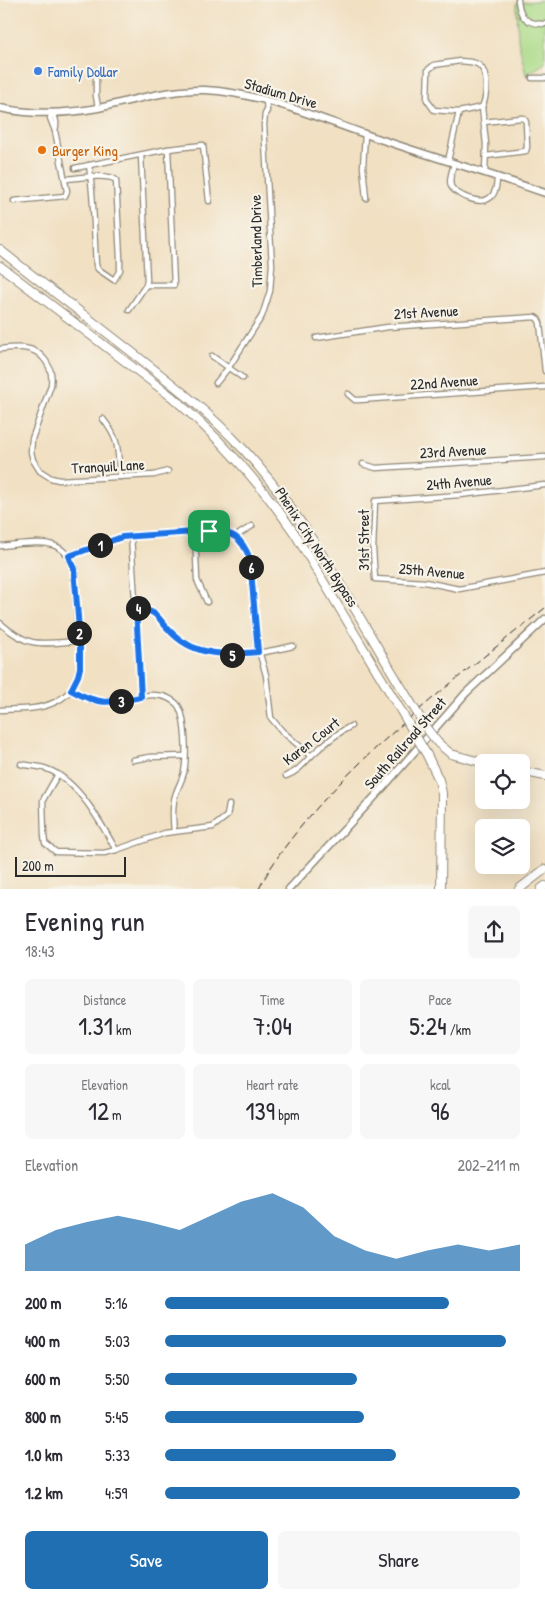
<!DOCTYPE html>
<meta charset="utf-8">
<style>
body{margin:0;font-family:"Patrick Hand",sans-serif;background:#f7f7f7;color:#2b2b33;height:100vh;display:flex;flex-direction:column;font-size:19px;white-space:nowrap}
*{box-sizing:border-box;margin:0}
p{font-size:16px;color:#7c7c81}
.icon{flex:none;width:28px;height:28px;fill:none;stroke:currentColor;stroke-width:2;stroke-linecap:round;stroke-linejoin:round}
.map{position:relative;height:889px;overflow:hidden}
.drawer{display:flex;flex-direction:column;background:#fff;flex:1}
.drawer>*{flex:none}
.fabs{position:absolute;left:475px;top:754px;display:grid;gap:10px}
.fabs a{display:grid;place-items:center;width:55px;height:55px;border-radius:8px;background:#fff;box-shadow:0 5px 20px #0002;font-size:25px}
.scale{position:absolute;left:15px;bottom:12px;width:111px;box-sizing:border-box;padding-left:5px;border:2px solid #2b2b2b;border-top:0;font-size:14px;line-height:18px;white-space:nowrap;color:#2b2b2b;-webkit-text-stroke:4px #f7f3e8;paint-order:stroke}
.pin{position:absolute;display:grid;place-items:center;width:42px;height:42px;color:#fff;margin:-21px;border-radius:10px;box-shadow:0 2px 8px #0006}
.km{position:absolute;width:25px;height:25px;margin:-12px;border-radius:50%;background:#222;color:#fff;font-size:14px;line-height:25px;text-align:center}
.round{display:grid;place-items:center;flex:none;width:52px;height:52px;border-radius:8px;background:#f7f7f7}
.overview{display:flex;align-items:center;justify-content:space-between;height:85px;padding:0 25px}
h1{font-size:28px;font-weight:600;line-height:38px}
.figures{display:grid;grid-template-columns:repeat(3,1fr);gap:8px;height:85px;padding:5px 25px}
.figures div{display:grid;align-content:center;border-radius:8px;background:#f7f7f7;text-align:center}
.figures b{font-size:25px;font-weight:600}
.figures small{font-size:14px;font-weight:400}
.figures p{font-size:14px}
.chart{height:140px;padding:10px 25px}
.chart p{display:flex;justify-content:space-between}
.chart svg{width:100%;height:90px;margin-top:5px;fill:#1f6fb2;opacity:.7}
.cta{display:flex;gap:10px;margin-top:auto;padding:10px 25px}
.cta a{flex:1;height:58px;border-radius:8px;background:#1f6fb2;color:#fff;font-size:20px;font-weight:600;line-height:58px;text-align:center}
.cta a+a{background:#f7f7f7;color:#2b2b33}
ul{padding:0 25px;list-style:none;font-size:16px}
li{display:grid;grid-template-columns:80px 60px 1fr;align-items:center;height:38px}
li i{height:12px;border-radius:6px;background:#1f6fb2}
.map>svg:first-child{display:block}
.green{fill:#abdb89;stroke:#6b835a}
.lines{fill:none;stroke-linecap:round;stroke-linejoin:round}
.street-casing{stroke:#8e8676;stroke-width:7}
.secondary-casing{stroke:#8e8676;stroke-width:9}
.highway-casing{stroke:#8e8676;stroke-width:10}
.street{stroke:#fff;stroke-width:4.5}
.secondary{stroke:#fff;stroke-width:6}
.highway{stroke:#fff;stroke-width:8}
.rail{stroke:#2b2b2b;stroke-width:1;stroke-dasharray:8 4;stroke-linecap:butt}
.highway-bridge-casing{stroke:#8e8676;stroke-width:10;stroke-linecap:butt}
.highway-bridge{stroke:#fff;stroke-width:8}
.route-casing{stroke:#fff;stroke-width:10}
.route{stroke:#1a73e8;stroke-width:6}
.shop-dot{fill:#3f7fe0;stroke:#f7f3e8;stroke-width:2}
.food-dot{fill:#e8710a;stroke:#f7f3e8;stroke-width:2}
.labels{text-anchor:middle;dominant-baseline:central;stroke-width:4.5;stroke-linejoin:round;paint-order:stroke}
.shop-label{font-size:15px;fill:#366cbe;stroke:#f7f3e8;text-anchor:start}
.street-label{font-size:15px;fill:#2b2b2b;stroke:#f7f3e8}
.food-label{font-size:15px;fill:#c56008;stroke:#f7f3e8;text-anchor:start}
</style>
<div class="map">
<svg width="545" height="889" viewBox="0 0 545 889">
<rect width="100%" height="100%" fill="#f7f3e8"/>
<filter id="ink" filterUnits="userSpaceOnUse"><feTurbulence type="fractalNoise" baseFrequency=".02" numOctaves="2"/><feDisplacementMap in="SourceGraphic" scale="10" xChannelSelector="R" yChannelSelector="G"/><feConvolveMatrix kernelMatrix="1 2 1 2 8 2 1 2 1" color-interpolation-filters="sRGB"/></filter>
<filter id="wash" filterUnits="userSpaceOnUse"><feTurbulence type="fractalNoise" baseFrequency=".0096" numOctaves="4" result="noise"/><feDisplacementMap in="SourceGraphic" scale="20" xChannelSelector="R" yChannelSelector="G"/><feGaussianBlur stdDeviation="1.12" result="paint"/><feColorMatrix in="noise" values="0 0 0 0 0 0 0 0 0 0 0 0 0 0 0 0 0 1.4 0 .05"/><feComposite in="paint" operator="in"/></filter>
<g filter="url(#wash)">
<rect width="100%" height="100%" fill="#f1e0c2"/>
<path class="green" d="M545,0v63l-19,12 -8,-35 -1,-37z"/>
</g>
<g filter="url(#ink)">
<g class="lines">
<defs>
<g id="street">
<path d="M518,0c2,18 8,24 27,24"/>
<path d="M460,61c6,1 14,0 19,4 10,8 8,32 3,42l-23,5 -25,-2 -7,-10 1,-30 6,-5z"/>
<path d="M96,71v25l2,11"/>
<path d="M532,78h13"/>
<path d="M482,107l4,37 -1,29"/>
<path d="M52,113c5,6 5,11 3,18"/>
<path d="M484,122l37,-4h3l2,4 1,25 -1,4 -40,5"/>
<path d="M365,134l-2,33 3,31"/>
<path d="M448,161l11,-49"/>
<path d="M454,163c-1,7 -6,16 -3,23 2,5 7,7 12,10 20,9 34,6 34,-19"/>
<path d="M75,168l93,-19 35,-4 6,56"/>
<path d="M66,179c12,-1 41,-6 50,1l4,78v12l-6,10 -16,-11 -2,-4c-2,-33 -2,-67 -7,-100"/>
<path d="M14,201l51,-5 2,-5 -12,-60 -5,-13 2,-5"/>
<path d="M146,285h28l-6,-136"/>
<path d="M129,310l17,-25 1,-5 -6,-125"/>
<path d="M316,338l72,-11 147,-10 3,2 2,4 5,48"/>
<path d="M0,349c8,-1 16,-2 24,-1 19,2 30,20 27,37l-19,54 -1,13 2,8 7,11 11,7 8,2 95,-5 14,-4"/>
<path d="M212,356l31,22"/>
<path d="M216,383l13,-16 33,-51 8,-25 2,-26 -8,-140 1,-11 2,-3 -1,-10"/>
<path d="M348,394l7,6h4l186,-13"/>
<path d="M103,419c18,23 14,31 17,58"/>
<path d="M363,464l13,4 169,-11"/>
<path d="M545,485l-85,10 -85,6 -2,48 2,30 50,3 34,7 86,-16"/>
<path d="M195,532l2,48 10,22"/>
<path d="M131,536l10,161"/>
<path d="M236,536l16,-10"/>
<path d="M0,546c29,-2 64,-13 74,23 1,18 2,36 3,54 3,30 11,65 -24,80 -15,7 -36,6 -53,7"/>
<path d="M69,555l53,-18 87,-6c24,1 32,5 41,28l6,82 10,34 5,43 11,13 29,25"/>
<path d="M136,608c26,4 22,13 39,28 33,28 80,19 118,10"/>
<path d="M0,623c31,27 42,20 80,18"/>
<path d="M71,690c9,5 18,10 28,12 22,2 48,-13 69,-4 4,2 9,5 11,9 7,13 8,51 5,65 -2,10 -9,19 -10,29 -2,10 -1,20 0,30"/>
<path d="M133,760l17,-3 35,-1"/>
<path d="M21,764c8,2 18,2 26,5 31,11 54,54 69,81"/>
<path d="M58,774l-15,26 1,35 1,8 11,9 48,1 12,-3 49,-17 48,-6 14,-11 2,-11"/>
<path d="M286,776c13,-5 18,-13 27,-22 12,-11 24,-21 38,-28"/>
</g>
<g id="secondary">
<path d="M0,108c32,7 65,6 98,0 36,-8 70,-19 107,-18 56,3 108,26 160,44 60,21 120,38 180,59"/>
<path d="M289,889l91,-98 86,-98 79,-74"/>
</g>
<g id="highway">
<path d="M0,250c43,34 86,66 129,100 40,31 81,63 116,101 68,75 113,167 166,252"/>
<path d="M0,266l172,131c48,41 87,84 123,137l106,177"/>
<path d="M438,743l13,11 33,9"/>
<path d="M427,755l12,25 3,13 -1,96"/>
<path d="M521,771l24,5"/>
<path d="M519,889l26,-20"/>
<path d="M541,889l4,-3"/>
</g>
</defs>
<use href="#street" class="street-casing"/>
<use href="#secondary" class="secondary-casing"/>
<use href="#highway" class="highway-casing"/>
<use href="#street" class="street"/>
<use href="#secondary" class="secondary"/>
<use href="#highway" class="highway"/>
<path class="rail" d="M259,889c16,-33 41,-62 65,-89 66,-72 145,-131 221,-192"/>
<defs>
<g id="highway-bridge">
<path d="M411,703l16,26 11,14"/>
<path d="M401,711l26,44"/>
</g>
</defs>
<use href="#highway-bridge" class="highway-bridge-casing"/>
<use href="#highway-bridge" class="highway-bridge"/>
</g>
</g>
<g class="lines" filter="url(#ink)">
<defs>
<path id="route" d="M209,531c24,1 32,5 41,28l8,93c-31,3 -61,5 -85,-18 -16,-15 -13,-23 -37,-26l5,89c-31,6 -41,9 -70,-7l7,-14 2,-8v-27l-6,-72 -5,-13 53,-19z"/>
</defs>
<use href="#route" class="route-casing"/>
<use href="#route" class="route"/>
</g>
<circle class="shop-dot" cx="38" cy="71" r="5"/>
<circle class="food-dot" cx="42" cy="150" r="5"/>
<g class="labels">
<g class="shop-label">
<text x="48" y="71">Family Dollar</text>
</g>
<g class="street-label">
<text transform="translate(281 93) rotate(16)">Stadium Drive</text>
<text transform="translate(256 241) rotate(-91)">Timberland Drive</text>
<text transform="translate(426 312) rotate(-3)">21st Avenue</text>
<text transform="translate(444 382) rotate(-4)">22nd Avenue</text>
<text transform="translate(453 451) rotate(-3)">23rd Avenue</text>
<text transform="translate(108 466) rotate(-3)">Tranquil Lane</text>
<text transform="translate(459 482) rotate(-5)">24th Avenue</text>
<text transform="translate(363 540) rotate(-90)">31st Street</text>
<text transform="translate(317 547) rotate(57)">Phenix City North Bypass</text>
<text transform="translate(432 571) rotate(5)">25th Avenue</text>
<text transform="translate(311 741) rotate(-38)">Karen Court</text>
<text transform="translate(405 743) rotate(-49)">South Railroad Street</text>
</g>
<g class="food-label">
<text x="52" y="150">Burger King</text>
</g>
</g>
</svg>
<div class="fabs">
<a><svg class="icon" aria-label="locate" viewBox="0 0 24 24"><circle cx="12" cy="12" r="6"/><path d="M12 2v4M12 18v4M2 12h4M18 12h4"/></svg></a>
<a><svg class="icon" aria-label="layers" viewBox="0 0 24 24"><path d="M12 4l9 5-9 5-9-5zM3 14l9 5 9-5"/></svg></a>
</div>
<div class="scale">200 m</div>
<div class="pin" style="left:209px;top:531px;background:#1e9e55"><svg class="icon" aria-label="arrive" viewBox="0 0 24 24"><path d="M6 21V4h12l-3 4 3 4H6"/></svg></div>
<b class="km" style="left:100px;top:545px">1</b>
<b class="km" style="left:79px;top:633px">2</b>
<b class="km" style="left:121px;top:701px">3</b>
<b class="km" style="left:138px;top:608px">4</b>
<b class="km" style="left:232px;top:655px">5</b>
<b class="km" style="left:251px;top:567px">6</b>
</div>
<section class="drawer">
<div class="overview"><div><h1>Evening run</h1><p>18:43</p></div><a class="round"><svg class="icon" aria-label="share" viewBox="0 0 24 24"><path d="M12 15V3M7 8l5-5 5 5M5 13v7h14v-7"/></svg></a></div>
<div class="figures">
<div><p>Distance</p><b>1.31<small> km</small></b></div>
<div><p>Time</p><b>7:04</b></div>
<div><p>Pace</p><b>5:24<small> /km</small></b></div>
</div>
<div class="figures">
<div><p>Elevation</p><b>12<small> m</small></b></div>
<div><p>Heart rate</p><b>139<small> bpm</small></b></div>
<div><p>kcal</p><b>96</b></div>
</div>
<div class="chart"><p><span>Elevation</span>202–211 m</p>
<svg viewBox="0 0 160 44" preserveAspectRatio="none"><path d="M0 44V31L10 24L20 20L30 17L40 20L50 24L60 17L70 10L80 6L90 13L100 27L110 34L120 38L130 34L140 31L150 34L160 31V44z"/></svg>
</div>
<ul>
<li><b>200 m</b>5:16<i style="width:80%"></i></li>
<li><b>400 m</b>5:03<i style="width:96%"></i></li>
<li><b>600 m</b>5:50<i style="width:54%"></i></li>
<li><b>800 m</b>5:45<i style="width:56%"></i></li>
<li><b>1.0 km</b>5:33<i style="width:65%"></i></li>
<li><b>1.2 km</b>4:59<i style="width:100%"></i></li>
</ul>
<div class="cta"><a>Save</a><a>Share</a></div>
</section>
